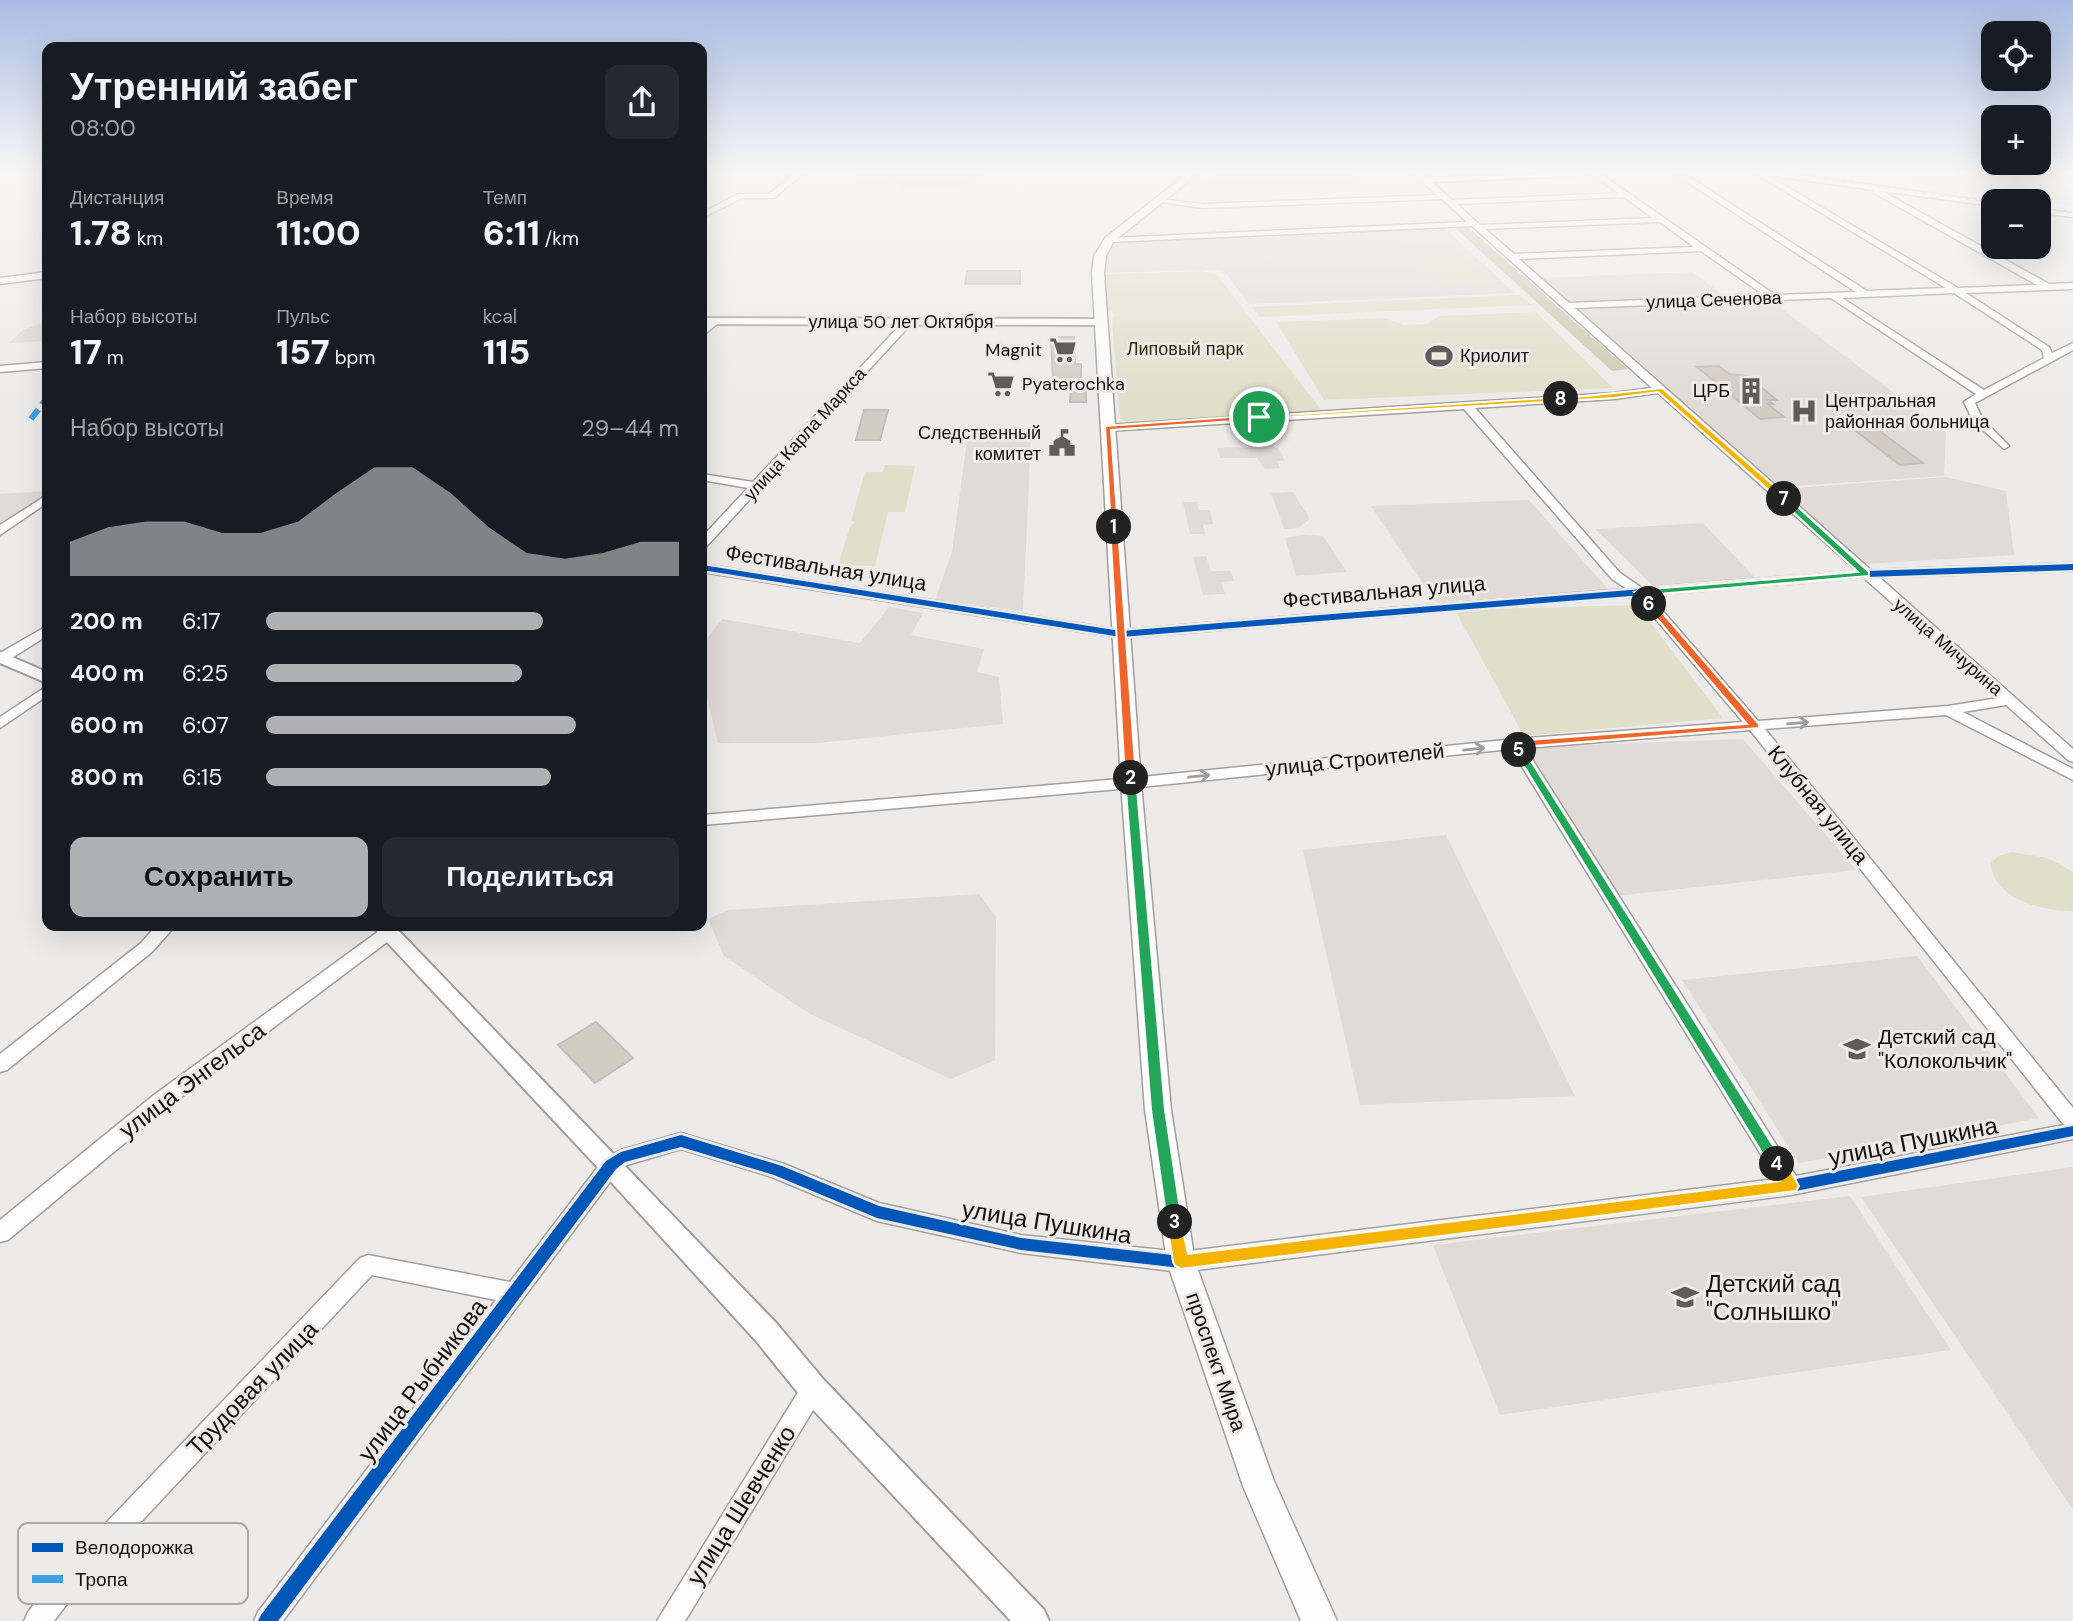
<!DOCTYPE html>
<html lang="ru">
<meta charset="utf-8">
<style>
body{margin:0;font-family:"DM Sans",sans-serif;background:#242831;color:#f1f3f6;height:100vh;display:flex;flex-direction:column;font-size:26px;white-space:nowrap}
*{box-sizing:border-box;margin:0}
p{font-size:23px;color:#9ea1a6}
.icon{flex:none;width:38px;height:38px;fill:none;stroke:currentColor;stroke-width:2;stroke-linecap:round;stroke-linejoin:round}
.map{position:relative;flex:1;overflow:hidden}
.details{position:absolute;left:42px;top:42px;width:665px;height:889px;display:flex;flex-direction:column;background:#171b24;border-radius:14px;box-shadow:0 7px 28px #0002}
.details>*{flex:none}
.fabs{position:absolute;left:1981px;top:21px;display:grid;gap:14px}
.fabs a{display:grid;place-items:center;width:70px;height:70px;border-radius:14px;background:#171b24;box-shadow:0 7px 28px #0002;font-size:35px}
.pin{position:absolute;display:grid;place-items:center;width:60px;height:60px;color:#fff;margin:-30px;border:4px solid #fff;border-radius:50%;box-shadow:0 2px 7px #0007}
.km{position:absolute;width:35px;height:35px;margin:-18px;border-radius:50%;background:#222;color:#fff;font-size:19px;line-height:35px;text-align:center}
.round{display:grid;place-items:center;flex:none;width:74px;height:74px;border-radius:14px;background:#242831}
.overview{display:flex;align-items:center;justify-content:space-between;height:119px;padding:0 28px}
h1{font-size:38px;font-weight:800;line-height:52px}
.metrics{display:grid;grid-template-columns:repeat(3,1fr);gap:10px;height:119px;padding:7px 28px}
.metrics div{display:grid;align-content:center}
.metrics b{font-size:35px;font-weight:800}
.metrics small{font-size:19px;font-weight:400}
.metrics p{font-size:19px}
.chart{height:196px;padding:14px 28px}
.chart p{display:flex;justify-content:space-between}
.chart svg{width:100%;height:126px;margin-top:7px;fill:#afb0b1;opacity:.7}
.action{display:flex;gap:14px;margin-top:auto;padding:14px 28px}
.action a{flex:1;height:80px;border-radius:14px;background:#afb0b1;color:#111;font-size:28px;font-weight:800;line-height:80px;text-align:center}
.action a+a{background:#242831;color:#f1f3f6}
ul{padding:0 28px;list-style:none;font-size:23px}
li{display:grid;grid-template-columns:112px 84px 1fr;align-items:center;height:52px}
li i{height:18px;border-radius:9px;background:#afb0b1}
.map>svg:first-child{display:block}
.built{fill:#e1dbd7}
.green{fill:#e0dfc9}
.forest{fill:#cbcaaf}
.building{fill:#d3ccc3;stroke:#c1c0bf;stroke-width:2}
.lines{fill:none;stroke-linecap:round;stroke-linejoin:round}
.minor-casing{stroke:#a19f9e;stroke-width:3}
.tertiary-casing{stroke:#a19f9e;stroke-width:4}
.secondary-casing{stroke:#a19f9e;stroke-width:3}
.minor{fill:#fcfcfc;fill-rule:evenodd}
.tertiary{fill:#fcfcfc;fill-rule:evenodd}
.secondary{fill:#fcfcfc;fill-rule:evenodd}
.rail{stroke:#c4c4c4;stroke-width:2.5;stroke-dasharray:4.5 4.5;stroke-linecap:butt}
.quiet{stroke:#3da1ea;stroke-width:6;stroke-dasharray:12 6;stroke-linecap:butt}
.cycleway-casing{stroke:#eeeae8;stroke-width:5}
.cycleway{fill:#0057b8;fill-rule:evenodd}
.oneway{stroke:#9e9e9e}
.split-1{fill:#f0652b;stroke:#fff;stroke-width:2}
.split-2{fill:#f0652b;stroke:#fff;stroke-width:2}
.split-3{fill:#22a559;stroke:#fff;stroke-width:2}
.split-4{fill:#f5b400;stroke:#fff;stroke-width:2}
.split-5{fill:#22a559;stroke:#fff;stroke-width:2}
.split-6{fill:#f0652b;stroke:#fff;stroke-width:2}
.split-7{fill:#22a559;stroke:#fff;stroke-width:2}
.split-8{fill:#f5b400;stroke:#fff;stroke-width:2}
.split-9{fill:#f5b400;stroke:#fff;stroke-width:2}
.labels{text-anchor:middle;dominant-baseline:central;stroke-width:6;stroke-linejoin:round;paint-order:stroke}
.far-street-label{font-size:18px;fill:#121010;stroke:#eeeae8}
.far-park-label{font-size:18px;fill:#2d2c04;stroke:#eeeae8}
.far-poi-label{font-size:18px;fill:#121010;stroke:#eeeae8;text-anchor:end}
.street-label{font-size:21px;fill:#121010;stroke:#eeeae8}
.poi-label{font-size:21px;fill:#121010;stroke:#eeeae8;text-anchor:start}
.near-street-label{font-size:24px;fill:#121010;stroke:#eeeae8}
.near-poi-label{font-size:24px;fill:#121010;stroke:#eeeae8;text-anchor:start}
.key{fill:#eeeae8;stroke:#aca9a7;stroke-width:2}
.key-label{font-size:19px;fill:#121010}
</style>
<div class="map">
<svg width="2073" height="1621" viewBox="0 0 2073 1621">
<rect width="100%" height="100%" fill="#edebe9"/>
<g class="built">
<path d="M851,172h145l-34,16 -62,1 -4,-6 -32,3 -10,-4z"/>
<path d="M1213,172h139l5,13 -158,1z"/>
<path d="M1444,228l71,65 -266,11 -22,-29 -11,-5 -113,3 1,-16 9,-15z"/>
<path d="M1692,272l33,24 -156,7 -28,-25z"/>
<path d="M1770,300l176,132 -2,44 -166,11 -206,-180z"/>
<path d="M47,321v20l-38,2 14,-13z"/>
<path d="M1265,436l16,16 4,9h-8l3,7 -15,1 -8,-11h-37l-3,-10 31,-1 -2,-10z"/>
<path d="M1031,439l-8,172 -88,-11 17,-48 15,-112z"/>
<path d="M1946,477l60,14 8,64 -150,9 -83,-75z"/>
<path d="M47,491v2l-47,32v-31z"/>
<path d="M1293,492l17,27 -12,9 -14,1 -13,-36z"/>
<path d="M1529,500l80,90 -174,12 -64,-96z"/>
<path d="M1183,502h14l2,8h11l3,14 -10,1 2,9h-15z"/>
<path d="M1703,523l52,55 -102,8 -58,-57z"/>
<path d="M1305,535l18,1 24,36 -51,4 -11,-38z"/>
<path d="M1206,556l5,15h20l3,10 -13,1 4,12 -22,1 -10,-38z"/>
<path d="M889,607l34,6 -12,22 73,14 -7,23 22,5 4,47 -185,19h-100l-13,-53 -3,-2v-43l20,-26 138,24z"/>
<path d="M1743,739l113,131 -241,26 -93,-149z"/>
<path d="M1446,835l129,261 -215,9 -57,-255z"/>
<path d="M979,894l17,23 -1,143 -44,19 -141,-65 -86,-58 -16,-37 20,-9z"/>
<path d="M1917,956l122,162 -240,45 -117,-183z"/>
<path d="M2073,1167v343l-212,-313z"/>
<path d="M1850,1196l101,154 -451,65 -67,-170z"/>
</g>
<g class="green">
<path d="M1827,172h246v34l-34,-5z"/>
<path d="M1452,244l39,39 -51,2 -36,-39z"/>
<path d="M1202,271l15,4 105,136 -190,13 -12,-5 -8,-97 3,-8 -11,-7 -2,-33z"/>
<path d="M1519,295l13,10 -272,12 -8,-10z"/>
<path d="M1536,312l77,76 -289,12 -48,-78 108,-4 20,7 23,-1 12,-8z"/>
<path d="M885,465l30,1 -10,46h-17l-13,54 -37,-1 12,-38 5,-5 -4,-1 14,-49h18z"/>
<path d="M1637,605l86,113 -199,18 -69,-126z"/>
<path d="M2012,852l36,6 25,14v39c-30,0 -80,-11 -82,-48l7,-7z"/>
</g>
<path class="forest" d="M1454,227h14l160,142 -16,2z"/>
<g class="building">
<path d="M967,271h53v13h-55z"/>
<path d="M1051,337h23l1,27h6v16h-28z"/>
<path d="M1719,366l10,8 18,2 30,24h-9l5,4h-5l16,13 -24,2 -63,-52z"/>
<path d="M1071,388h15v14h-16z"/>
<path d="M864,410h24l-8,30h-24z"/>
<path d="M1870,424l53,39 -23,2 -52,-40z"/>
<path d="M596,1022l37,36 -38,25 -37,-38z"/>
</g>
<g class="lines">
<defs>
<g id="minor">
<path d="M797,172h8l-31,26h-32l-40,20v-5l36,-19h31z"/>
<path d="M1412,172h8l7,6 171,-6 177,123 81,-3 -184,-120h9l186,119 79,-3 -193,-116h25l215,30v4l-111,-15 167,93 24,-1v6l-107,4 83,54 3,6 21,-10v7l-98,53 7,15 27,28 -5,3 -31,-28 -9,-19 12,-8 -145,-96 -256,10 296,262 202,-7v8l-194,6 194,172v13l-5,-2 -62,-55 -43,7 110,57v11l-127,-65 -181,14 308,379v31l-282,56 -610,77 -160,-19 -144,-32 -105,-44 -91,-28 -54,16 -9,6 -335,450h-29l4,-9 238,-312 -124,-25 -292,312 -26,34h-30l4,-9 34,-43 298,-311 8,-3 142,27 94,-123 17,-9 60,-17 103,31 95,39 142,32 160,17 595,-73 -265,-430 -380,39 -429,37v-10l429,-37 384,-39 228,-17 -107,-126 -515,42 -419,-66v-8l419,66 506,-41 -15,-10 -148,-170 -357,22 -5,-3 5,-3 507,-32 38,-5 -180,-162 -363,16 -4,-2 4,-2 358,-16 -25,-23 -239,9 -49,-7 4,-2 45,5 234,-9zM1593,175l25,18 -166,7 -20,-18zM1767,175l107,15v3l163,92 -79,3zM1624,197l29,21 -173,7 -23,-21zM1660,222l34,25 -180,7 -29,-25zM1701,251l63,44 -195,8 -50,-44zM1954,293l88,57 2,8 -60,32 -142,-92zM1658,393l199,178 -215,17 -22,-15 -145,-165 139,-9zM1864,578l134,120 -50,8 -190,15 -109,-126zM1750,730l314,395 -268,51 -271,-428z"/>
<path d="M2039,209l34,4v4l-34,-4z"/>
<path d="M47,272v6l-47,6v-6z"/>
<path d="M713,319l8,2 -19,15v-8z"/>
<path d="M904,321l8,2 -206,224 -4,1v-11l46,-49 -46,-8v-6l51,8z"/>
<path d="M47,362v6l-47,4v-6z"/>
<path d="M47,495v8l-47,32v-10z"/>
<path d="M47,626v10l-40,25 -7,1v-9z"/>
<path d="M47,686v10l-47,32v-11z"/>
<path d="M156,926h19l-22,25 -146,119 -7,2v-18l141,-111z"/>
<path d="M389,926l6,2 3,4 -3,4 -227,171 -160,133 -8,2v-22l154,-125 229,-167z"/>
<path d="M813,1378l8,3 4,8 -4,8 -136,224h-28l148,-240z"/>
</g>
<g id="tertiary">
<path d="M702,318l398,1 6,3 -6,3 -398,-1z"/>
<path d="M0,652l47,20v11l-47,-20z"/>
<path d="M372,926h22l383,398 46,55 221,231 5,11h-38l-208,-222 -46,-57 -155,-170z"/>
</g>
<path id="secondary" d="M1189,172h11l-87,70 -7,14 -2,17 37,510 30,327 24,152 79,219 63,140h-36l-58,-135 -76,-224 -22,-152 -24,-327 -29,-510 2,-17 11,-18z"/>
</defs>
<use href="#minor" class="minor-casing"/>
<use href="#tertiary" class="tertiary-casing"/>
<use href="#secondary" class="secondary-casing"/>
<use href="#minor" class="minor"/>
<use href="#tertiary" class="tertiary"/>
<use href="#secondary" class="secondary"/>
<g class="rail">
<path d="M1770,172l223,30"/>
<path d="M2039,208l34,5"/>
</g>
<path class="quiet" d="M31,419l16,-21"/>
<defs>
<g id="cycleway">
<path d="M2073,564v6l-207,7 -745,60 -419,-67v-5l419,66 745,-60z"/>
<path d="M2073,1126v10l-282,56 -610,76 -160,-18 -144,-32 -103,-43 -93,-28 -56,15 -9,7 -338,452h-20l3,-6 345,-454 15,-9 60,-17 101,31 97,40 142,32 160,18 610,-76z"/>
</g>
</defs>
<use href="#cycleway" class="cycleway-casing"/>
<use href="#cycleway" class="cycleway"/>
</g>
<defs><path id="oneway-shaft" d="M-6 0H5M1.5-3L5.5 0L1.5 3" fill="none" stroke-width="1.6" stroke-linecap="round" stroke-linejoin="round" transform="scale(1.75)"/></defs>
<g class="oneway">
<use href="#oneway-shaft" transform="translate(1798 723) rotate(-5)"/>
<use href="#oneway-shaft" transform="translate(1474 749) rotate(-6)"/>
<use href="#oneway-shaft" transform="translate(1199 776) rotate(-6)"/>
</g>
<linearGradient id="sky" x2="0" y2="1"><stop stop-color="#a9bce2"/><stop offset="0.43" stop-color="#f7f6f5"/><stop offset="1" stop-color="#f7f6f5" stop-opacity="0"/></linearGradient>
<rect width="2073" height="399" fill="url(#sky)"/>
<path class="split-1" d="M1259,415l2,4 -150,11 7,97 -7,2 -6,-103z"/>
<path class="split-2" d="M1114,524l4,3 18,251 -5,4 -6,-4 -15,-251z"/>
<path class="split-3" d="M1131,775l5,3 29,332 17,112 -7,6 -8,-6 -16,-112 -26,-332z"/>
<path class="split-4" d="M1777,1158c10,4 17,19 22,28l-3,5 -615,78 -6,-3 -2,-4 -6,-40 8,-7 5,2 8,37 592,-73 -10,-17z"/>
<path class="split-5" d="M1519,747l5,3 258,410 3,4 -3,5h-10l-258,-419z"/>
<path class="split-6" d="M1646,602h7l106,122v4l-237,19 1,6h-8l-5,-9 5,-3 232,-17 -101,-118z"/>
<path class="split-7" d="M1781,497h6l82,75v4l-223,19 8,9 -5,3 -15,-15 5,-2 219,-18 -77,-71z"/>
<path class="split-8" d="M1662,388l125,109v4h-6l-123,-109 -44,6 -53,3 -4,-2z"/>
<path class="split-9" d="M1561,397l2,4 -304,18 -4,-2z"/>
<defs>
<symbol id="supermarket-bare" viewBox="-9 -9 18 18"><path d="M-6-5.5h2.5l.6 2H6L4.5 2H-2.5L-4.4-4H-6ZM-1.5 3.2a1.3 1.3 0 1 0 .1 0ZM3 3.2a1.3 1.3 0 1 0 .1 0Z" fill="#5f5d5c" stroke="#eeeae8" stroke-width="2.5" paint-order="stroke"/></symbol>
<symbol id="stadium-bare" viewBox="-9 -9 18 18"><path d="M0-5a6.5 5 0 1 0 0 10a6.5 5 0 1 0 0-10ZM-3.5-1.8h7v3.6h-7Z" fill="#5f5d5c" stroke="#eeeae8" stroke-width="2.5" paint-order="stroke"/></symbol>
<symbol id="building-bare" viewBox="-9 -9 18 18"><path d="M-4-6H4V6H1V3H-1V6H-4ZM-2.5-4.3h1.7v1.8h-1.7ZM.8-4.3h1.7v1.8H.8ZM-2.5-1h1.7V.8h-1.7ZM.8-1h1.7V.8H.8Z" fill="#5f5d5c" stroke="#eeeae8" stroke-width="2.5" paint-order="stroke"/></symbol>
<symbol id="hospital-bare" viewBox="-9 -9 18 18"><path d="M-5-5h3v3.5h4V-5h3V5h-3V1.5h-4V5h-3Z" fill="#5f5d5c" stroke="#eeeae8" stroke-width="2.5" paint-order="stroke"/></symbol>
<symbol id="civic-bare" viewBox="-9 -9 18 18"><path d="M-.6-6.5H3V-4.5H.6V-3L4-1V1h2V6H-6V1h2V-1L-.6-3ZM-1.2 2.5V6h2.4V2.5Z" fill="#5f5d5c" stroke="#eeeae8" stroke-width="2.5" paint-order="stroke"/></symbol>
<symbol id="school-bare" viewBox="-9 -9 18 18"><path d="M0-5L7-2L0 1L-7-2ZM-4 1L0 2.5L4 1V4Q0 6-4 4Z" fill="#5f5d5c" stroke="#eeeae8" stroke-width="2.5" paint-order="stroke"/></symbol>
</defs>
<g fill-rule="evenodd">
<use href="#supermarket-bare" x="1044" y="331" width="38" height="38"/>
<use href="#stadium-bare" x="1420" y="337" width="38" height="38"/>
<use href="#supermarket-bare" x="982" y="365" width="38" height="38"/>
<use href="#building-bare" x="1732" y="372" width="38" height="38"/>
<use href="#hospital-bare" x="1785" y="392" width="38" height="38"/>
<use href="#civic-bare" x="1043" y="424" width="38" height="38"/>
<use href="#school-bare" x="1838" y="1030" width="38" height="38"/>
<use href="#school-bare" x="1666" y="1278" width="38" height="38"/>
</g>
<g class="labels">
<g class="far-street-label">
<text transform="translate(1714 300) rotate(-2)">улица Сеченова</text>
<text x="901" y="322">улица 50 лет Октября</text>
<text transform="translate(805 434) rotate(-48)">улица Карла Маркса</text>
<text transform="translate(1948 647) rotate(41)">улица Мичурина</text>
</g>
<g class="far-park-label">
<text x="1185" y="349">Липовый парк</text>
</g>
<g class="far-poi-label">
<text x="1042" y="350">Magnit</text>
<text x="1460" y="356" text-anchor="start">Криолит</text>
<text x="1022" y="384" text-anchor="start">Pyaterochka</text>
<text x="1730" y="391">ЦРБ</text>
<text x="1825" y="401" text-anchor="start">Центральная<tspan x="1825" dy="21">районная больница</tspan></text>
<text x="1041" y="433">Следственный<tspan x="1041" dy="21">комитет</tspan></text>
</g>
<g class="street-label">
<text transform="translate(826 568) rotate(9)">Фестивальная улица</text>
<text transform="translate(1384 592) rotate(-5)">Фестивальная улица</text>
<text transform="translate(1355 760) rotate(-6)">улица Строителей</text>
<text transform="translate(1818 805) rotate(51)">Клубная улица</text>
<text transform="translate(1216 1362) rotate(71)">проспект Мира</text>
</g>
<g class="poi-label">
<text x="1878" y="1037">Детский сад<tspan x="1878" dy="24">"Колокольчик"</tspan></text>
</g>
<g class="near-street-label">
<text transform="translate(192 1080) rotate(-37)">улица Энгельса</text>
<text transform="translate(1913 1141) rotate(-11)">улица Пушкина</text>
<text transform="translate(1047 1222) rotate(9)">улица Пушкина</text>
<text transform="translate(422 1380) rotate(-53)">улица Рыбникова</text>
<text transform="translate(252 1388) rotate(-46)">Трудовая улица</text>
<text transform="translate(741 1505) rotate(-58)">улица Шевченко</text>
</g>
<g class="near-poi-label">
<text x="1706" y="1283">Детский сад<tspan x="1706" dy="28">"Солнышко"</tspan></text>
</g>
</g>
<rect x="18" y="1523" width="230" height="81" rx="10" class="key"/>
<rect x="32" y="1543" width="31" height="9" fill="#0057b8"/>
<rect x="32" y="1575" width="31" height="8" fill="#3da1ea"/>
<g class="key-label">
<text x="75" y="1554">Велодорожка</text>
<text x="75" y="1586">Тропа</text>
</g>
</svg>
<div class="fabs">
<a><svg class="icon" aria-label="locate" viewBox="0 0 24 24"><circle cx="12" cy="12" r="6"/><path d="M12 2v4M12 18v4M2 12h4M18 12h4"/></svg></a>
<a>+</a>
<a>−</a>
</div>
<div class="pin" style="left:1259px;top:417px;background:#1e9e55"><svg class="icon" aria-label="arrive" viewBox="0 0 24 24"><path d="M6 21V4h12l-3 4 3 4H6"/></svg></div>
<b class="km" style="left:1114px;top:527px">1</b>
<b class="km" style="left:1131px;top:778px">2</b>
<b class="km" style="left:1175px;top:1222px">3</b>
<b class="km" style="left:1777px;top:1164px">4</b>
<b class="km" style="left:1519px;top:750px">5</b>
<b class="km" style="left:1649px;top:604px">6</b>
<b class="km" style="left:1784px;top:499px">7</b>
<b class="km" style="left:1561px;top:399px">8</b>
<section class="details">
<div class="overview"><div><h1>Утренний забег</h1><p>08:00</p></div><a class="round"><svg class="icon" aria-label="share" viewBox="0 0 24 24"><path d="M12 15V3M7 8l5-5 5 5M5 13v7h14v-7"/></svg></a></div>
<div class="metrics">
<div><p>Дистанция</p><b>1.78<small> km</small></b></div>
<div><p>Время</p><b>11:00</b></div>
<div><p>Темп</p><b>6:11<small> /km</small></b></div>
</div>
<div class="metrics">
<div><p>Набор высоты</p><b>17<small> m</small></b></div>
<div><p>Пульс</p><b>157<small> bpm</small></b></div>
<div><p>kcal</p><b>115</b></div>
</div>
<div class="chart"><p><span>Набор высоты</span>29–44 m</p>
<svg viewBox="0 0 160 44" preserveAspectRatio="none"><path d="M0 44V32L10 27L20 25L30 25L40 29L50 29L60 25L70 15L80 6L90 6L100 15L110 27L120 36L130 38L140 36L150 32L160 32V44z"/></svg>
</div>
<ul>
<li><b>200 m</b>6:17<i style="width:67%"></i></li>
<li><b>400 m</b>6:25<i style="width:62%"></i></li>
<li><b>600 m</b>6:07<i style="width:75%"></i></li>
<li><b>800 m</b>6:15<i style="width:69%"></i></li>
</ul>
<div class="action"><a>Сохранить</a><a>Поделиться</a></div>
</section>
</div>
